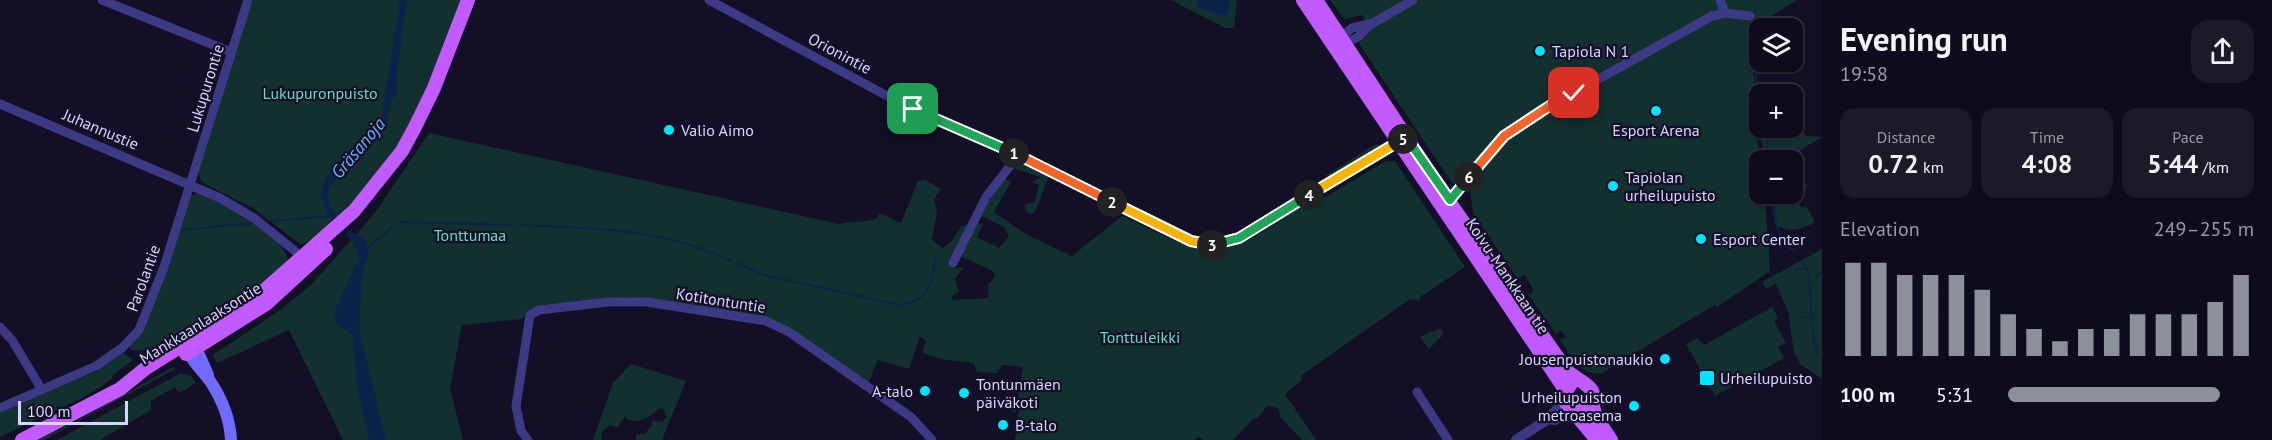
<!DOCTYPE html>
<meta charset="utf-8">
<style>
body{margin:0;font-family:"PT Sans",sans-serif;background:#1c1929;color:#f1f3f6;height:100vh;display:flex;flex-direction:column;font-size:22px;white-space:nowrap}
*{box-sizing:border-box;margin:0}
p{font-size:20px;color:#9b9ba3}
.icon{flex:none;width:33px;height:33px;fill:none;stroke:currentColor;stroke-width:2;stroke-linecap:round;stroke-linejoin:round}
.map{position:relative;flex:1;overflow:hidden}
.sheet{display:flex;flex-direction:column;background:#0e0b1c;width:450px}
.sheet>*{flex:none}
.controls{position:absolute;left:1749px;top:18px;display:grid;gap:12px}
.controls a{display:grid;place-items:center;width:54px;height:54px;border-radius:12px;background:#0e0b1c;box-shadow:0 2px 4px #0004,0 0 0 2px #2e2b3b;font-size:30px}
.scale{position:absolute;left:18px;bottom:15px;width:110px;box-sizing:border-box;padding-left:6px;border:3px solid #d9d4ff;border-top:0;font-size:16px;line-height:21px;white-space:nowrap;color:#d9d4ff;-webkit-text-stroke:4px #130f26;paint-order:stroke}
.pin{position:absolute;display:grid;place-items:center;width:51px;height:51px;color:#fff;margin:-26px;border-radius:12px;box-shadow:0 3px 9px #0006}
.km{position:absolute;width:30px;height:30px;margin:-15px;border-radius:50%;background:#222;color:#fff;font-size:16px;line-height:30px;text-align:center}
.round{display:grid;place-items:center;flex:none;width:63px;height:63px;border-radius:18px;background:#1c1929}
.summary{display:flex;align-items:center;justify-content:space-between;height:102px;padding:0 18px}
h1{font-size:33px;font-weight:700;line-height:45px}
.stats{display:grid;grid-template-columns:repeat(3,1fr);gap:9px;height:102px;padding:6px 18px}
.stats div{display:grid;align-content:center;border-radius:15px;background:#1c1929;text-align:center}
.stats b{font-size:26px;font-weight:700}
.stats small{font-size:16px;font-weight:400}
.stats p{font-size:16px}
.chart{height:168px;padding:12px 18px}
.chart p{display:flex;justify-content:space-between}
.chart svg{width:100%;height:108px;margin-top:6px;stroke:#8c9099;stroke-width:6}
ul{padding:0 18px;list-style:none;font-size:20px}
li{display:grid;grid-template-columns:96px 72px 1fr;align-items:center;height:45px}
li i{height:15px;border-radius:8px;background:#8c9099}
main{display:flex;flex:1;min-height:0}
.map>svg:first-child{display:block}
.green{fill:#12302f}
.water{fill:#0c2248}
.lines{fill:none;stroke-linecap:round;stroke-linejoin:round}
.stream{stroke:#0c2248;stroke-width:2}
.minor{stroke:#3d3a85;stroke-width:9}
.tertiary{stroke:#3d3a85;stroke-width:10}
.secondary{stroke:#6f6bff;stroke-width:12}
.primary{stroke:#c25bff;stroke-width:14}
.split-1-casing{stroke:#fff;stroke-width:12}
.split-2-casing{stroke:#fff;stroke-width:12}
.split-3-casing{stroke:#fff;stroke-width:12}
.split-4-casing{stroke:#fff;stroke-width:12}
.split-5-casing{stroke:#fff;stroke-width:12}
.split-6-casing{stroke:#fff;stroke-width:12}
.split-7-casing{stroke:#fff;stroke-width:12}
.split-8-casing{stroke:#fff;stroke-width:12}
.split-1{stroke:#22a559;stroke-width:8}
.split-2{stroke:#f0652b;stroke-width:8}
.split-3{stroke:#f5b400;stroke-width:8}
.split-4{stroke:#22a559;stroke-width:8}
.split-5{stroke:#f5b400;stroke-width:8}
.split-6{stroke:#22a559;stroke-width:8}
.split-7{stroke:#f0652b;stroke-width:8}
.split-8{stroke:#f5b400;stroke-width:8}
.poi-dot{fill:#00e5ff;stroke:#130f26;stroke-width:2}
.labels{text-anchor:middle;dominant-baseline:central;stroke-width:4.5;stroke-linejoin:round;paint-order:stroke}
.poi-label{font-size:16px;fill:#d9d4ff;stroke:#130f26;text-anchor:start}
.street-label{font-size:16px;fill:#d9d4ff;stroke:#130f26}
.park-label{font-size:16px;fill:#5fe0c0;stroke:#130f26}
.water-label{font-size:18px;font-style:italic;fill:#62b6ff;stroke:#130f26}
</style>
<main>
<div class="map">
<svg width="1822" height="440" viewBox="0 0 1822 440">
<rect width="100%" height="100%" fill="#130f26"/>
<g class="green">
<path d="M252,0h209c-16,43 -30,88 -52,128 -13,23 -30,44 -46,64 -17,21 -37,43 -62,53l-48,-37 -48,-24 -4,-3 -3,-10z"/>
<path d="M1171,0h66l-3,28h-9z"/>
<path d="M1330,0h467l-50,31 10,66 -7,7 11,56 -1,34h5l5,77 -53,36 -1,-3 -114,69c-22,4 -31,-17 -42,-33l6,-3 -5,-6 -5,3 -29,-41 5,1 1,-5 -8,-14 -8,3 -44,-65 -3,-22 -6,-10 -7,4 -5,-2 -87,-130 -6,-10 12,-12 -9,-16 -18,4z"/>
<path d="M1793,124l13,12 16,1 -32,19 2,4h-27l-5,-32h32z"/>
<path d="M429,133l410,91c14,-3 26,-1 38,-6l2,-5 22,10 17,-42 7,-1 16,9 -7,10 3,13 -5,28 11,8 9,-7 9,-15 6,-1 -18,42 14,1 -8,11 4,13 -7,4v4l37,-2 -1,-13 7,-9 -2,-5 -33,-15 15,-34 8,2 -6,13 22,11 10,-12 -5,-9 -25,-12 26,-37 6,4 -17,30 33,23 45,21 50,-40c30,13 71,40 105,32 28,-7 56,-31 80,-47l4,2 -1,3 76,-45h9l70,106 -45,30v4l-10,-2 -108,76 -1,6 -16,13 31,46h-14l-21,-22 -3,-10 -11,-2 -9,12h-4l-21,22h-30l-4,-3 -6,3h-178l4,-31 -5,4 -5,-5 9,-10 5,-31 -21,-2 -5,8 -20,-1 -3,-9 -28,-3 -24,-7 4,-12 -6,-5 -11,33 -31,-9 -10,23 -99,-65 -124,-20 -19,-1 -84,8 -12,5 -8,9 -60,6 -12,63 13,52h-120l-54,-110 -72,33 -4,-8 67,-45 31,-25 63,-71z"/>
<path d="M1376,144l5,1 -50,32 -6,-1z"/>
<path d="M1017,161l32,15 -14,36 -4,2 -5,-3 -1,-6 10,-4 4,-16 -7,-3 9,-5 -26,-8z"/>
<path d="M1793,162l14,25 -13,8 8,13 4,-2 9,16c-14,8 -27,12 -40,2l-5,-30h22z"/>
<path d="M198,193c21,9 100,46 89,76l-83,59 -5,-8 -50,31 -18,-1 -2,-4 20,-29 41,-120z"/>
<path d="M1822,249v130l-22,-15 -6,-12 -6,-41 -12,-27 -10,5 -4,-7z"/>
<path d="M1772,307l6,11 -4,3 12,22 -8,4 6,11 -69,38 -29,-52 11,-6 7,7z"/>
<path d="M1440,328l4,6 -15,15 -9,-12z"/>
<path d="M123,353l10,7 -21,16v3l-28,18 -84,40v-25l97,-41z"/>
<path d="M631,364l55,17 -24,59h-25l-2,-2 2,-4h7l7,-7 1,-6 10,1 5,-5 -5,-10 -15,11 -8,3 -11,-1 -3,-4 -8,12 -7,-3 -8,7 -1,8h-8l20,-57z"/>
<path d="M173,367l2,2 -131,71h-6l48,-24z"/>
<path d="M181,373l10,3 5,7 -17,10 -4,-6 -24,14v9l-51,30h-43z"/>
</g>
<g class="water">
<path d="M400,0h7l-10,69v24l-6,8 -5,29c-12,3 -58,53 -58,65 0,9 7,18 12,25l-6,3c-39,-51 30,-70 48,-109z"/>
<path d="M1197,0h33l-2,14 -11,1 -19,-8z"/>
<path d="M348,230l17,9 4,17 -6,13 -4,61 27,110h-17l-12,-53 -4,-51 -19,-15c0,-15 19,-47 25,-64l-6,-16 -7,-6z"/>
</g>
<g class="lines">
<g class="stream">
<path d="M1751,45l8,48"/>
<path d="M1764,128l6,32"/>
<path d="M1773,194c2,21 1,43 21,57"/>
<path d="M271,221l60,-5"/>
<path d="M401,222l112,3"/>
<path d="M521,225c74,3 141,3 210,36"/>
<path d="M182,230l70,-7"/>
<path d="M367,249l25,-22"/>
<path d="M736,263l28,12 136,30"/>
<path d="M1804,263l5,12 5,69 4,10"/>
<path d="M1796,270l10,-2"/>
<path d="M1816,277l6,-6"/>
<path d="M905,304c27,-6 26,-24 31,-47"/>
<path d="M1804,317h8"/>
</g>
<g class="minor">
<path d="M102,0l129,52"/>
<path d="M709,0l197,106 68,28 207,102c20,10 37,10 58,2l163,-98"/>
<path d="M1720,0l5,13"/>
<path d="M1338,39l14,-11 21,-5 40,-23"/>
<path d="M1342,45l16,-8 13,-13"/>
<path d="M0,104l220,94 34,20 41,33 8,11"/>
<path d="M1450,199l54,-63 26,-19 182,-101 13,-3 25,3"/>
<path d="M953,263l33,-66 24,-31 6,-12"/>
<path d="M0,327l12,13 30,50"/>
<path d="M1417,392l31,48"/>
<path d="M0,408l96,-42 26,-18 17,-18 25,-63 84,-267"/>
<path d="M528,440l-7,-9 -5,-25 14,-91 9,-5 69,-8h39l119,19 23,11 122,85 21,23"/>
</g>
<g class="tertiary">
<path d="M1548,419l7,1 18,-10"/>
<path d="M1516,440l32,-21 17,-19"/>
</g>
<g class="secondary">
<path d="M188,342l8,6 12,27"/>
<path d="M188,345c1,16 14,24 22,36 12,18 20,37 21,59"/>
</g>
<g class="primary">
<path d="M1303,0l263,391"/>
<path d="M1316,0l125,190 126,181c9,9 33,16 25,32 -4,7 -10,8 -18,7"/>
<path d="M186,354l80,-50 60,-55"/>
<path d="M1571,384l-5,7v12l31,37"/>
<path d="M1592,403l4,14 15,23"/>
<path d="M22,440l98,-51 26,-21 104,-65 104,-92 48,-60 13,-24 19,-39 34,-88"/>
</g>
</g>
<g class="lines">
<defs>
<path id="split-1" d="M913,109l101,44"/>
<path id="split-2" d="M1014,153l98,49"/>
<path id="split-3" d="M1112,202l79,39 21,4"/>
<path id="split-4" d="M1212,245l27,-7 70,-43"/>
<path id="split-5" d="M1309,195l94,-56"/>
<path id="split-6" d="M1403,139l3,-2 44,63 19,-23"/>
<path id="split-7" d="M1469,177l35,-41 47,-31"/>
<path id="split-8" d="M1551,105l23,-12"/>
</defs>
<use href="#split-1" class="split-1-casing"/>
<use href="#split-2" class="split-2-casing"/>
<use href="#split-3" class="split-3-casing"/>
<use href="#split-4" class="split-4-casing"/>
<use href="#split-5" class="split-5-casing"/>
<use href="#split-6" class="split-6-casing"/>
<use href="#split-7" class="split-7-casing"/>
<use href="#split-8" class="split-8-casing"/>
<use href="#split-1" class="split-1"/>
<use href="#split-2" class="split-2"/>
<use href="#split-3" class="split-3"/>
<use href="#split-4" class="split-4"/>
<use href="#split-5" class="split-5"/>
<use href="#split-6" class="split-6"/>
<use href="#split-7" class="split-7"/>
<use href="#split-8" class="split-8"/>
</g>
<g class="poi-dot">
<circle cx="1540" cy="51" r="6"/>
<circle cx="1656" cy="111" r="6"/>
<circle cx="669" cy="130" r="6"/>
<circle cx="1613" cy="186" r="6"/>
<circle cx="1701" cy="239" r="6"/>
<circle cx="1665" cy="359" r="6"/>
<rect x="1699" y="370" width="16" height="16" rx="3"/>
<circle cx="925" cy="391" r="6"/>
<circle cx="964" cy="393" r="6"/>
<circle cx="1634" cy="406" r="6"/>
<circle cx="1003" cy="425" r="6"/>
</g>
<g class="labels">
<g class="poi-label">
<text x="1552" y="51">Tapiola N 1</text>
<text x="681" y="130">Valio Aimo</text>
<text x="1656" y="130" text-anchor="middle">Esport Arena</text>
<text x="1625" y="177">Tapiolan<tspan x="1625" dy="18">urheilupuisto</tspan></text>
<text x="1713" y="239">Esport Center</text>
<text x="1653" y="359" text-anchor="end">Jousenpuistonaukio</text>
<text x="1720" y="378">Urheilupuisto</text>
<text x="976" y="384">Tontunmäen<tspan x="976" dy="18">päiväkoti</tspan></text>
<text x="913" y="391" text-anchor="end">A-talo</text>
<text x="1622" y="397" text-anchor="end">Urheilupuiston<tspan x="1622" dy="18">metroasema</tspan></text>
<text x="1015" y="425">B-talo</text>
</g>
<g class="street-label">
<text transform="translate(840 53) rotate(28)">Orionintie</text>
<text transform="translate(205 88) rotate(-73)">Lukupurontie</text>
<text transform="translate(101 129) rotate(23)">Juhannustie</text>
<text transform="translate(1508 276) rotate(56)">Koivu-Mankkaan tie</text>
<text transform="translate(143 278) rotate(-70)">Parolantie</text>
<text transform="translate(721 300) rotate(9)">Kotitontuntie</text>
<text transform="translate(200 323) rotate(-32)">Mankkaanlaaksontie</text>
</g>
<g class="park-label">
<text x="320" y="93">Lukupuronpuisto</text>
<text x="470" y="235">Tonttumaa</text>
<text x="1140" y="337">Tonttuleikki</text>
</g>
<g class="water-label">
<text transform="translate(358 148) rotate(-50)">Gräsanoja</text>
</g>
</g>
</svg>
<div class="controls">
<a><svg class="icon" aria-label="layers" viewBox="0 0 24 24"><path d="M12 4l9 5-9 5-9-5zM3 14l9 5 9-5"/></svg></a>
<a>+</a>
<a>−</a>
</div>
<div class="scale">100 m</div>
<div class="pin" style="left:913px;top:109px;background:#1e9e55"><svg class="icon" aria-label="arrive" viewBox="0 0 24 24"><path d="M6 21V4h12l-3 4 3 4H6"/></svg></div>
<div class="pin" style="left:1574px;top:93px;background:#d93025"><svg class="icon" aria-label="check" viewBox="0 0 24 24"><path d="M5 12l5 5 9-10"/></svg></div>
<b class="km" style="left:1014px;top:153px">1</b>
<b class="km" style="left:1112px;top:202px">2</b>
<b class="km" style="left:1212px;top:245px">3</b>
<b class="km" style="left:1309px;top:195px">4</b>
<b class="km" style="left:1403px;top:139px">5</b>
<b class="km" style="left:1469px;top:177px">6</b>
</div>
<section class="sheet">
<div class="summary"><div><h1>Evening run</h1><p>19:58</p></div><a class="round"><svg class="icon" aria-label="share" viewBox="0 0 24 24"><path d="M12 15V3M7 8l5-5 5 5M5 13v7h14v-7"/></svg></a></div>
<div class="stats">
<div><p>Distance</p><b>0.72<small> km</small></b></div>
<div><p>Time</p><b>4:08</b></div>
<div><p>Pace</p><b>5:44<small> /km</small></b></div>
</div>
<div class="chart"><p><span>Elevation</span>249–255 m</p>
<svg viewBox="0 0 160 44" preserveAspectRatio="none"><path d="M5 44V6M15 44V6M25 44V11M35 44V11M45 44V11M55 44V17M65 44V27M75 44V33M85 44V38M95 44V33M105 44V33M115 44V27M125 44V27M135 44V27M145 44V22M155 44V11"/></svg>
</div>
<ul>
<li><b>100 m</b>5:31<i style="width:86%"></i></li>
</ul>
</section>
</main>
